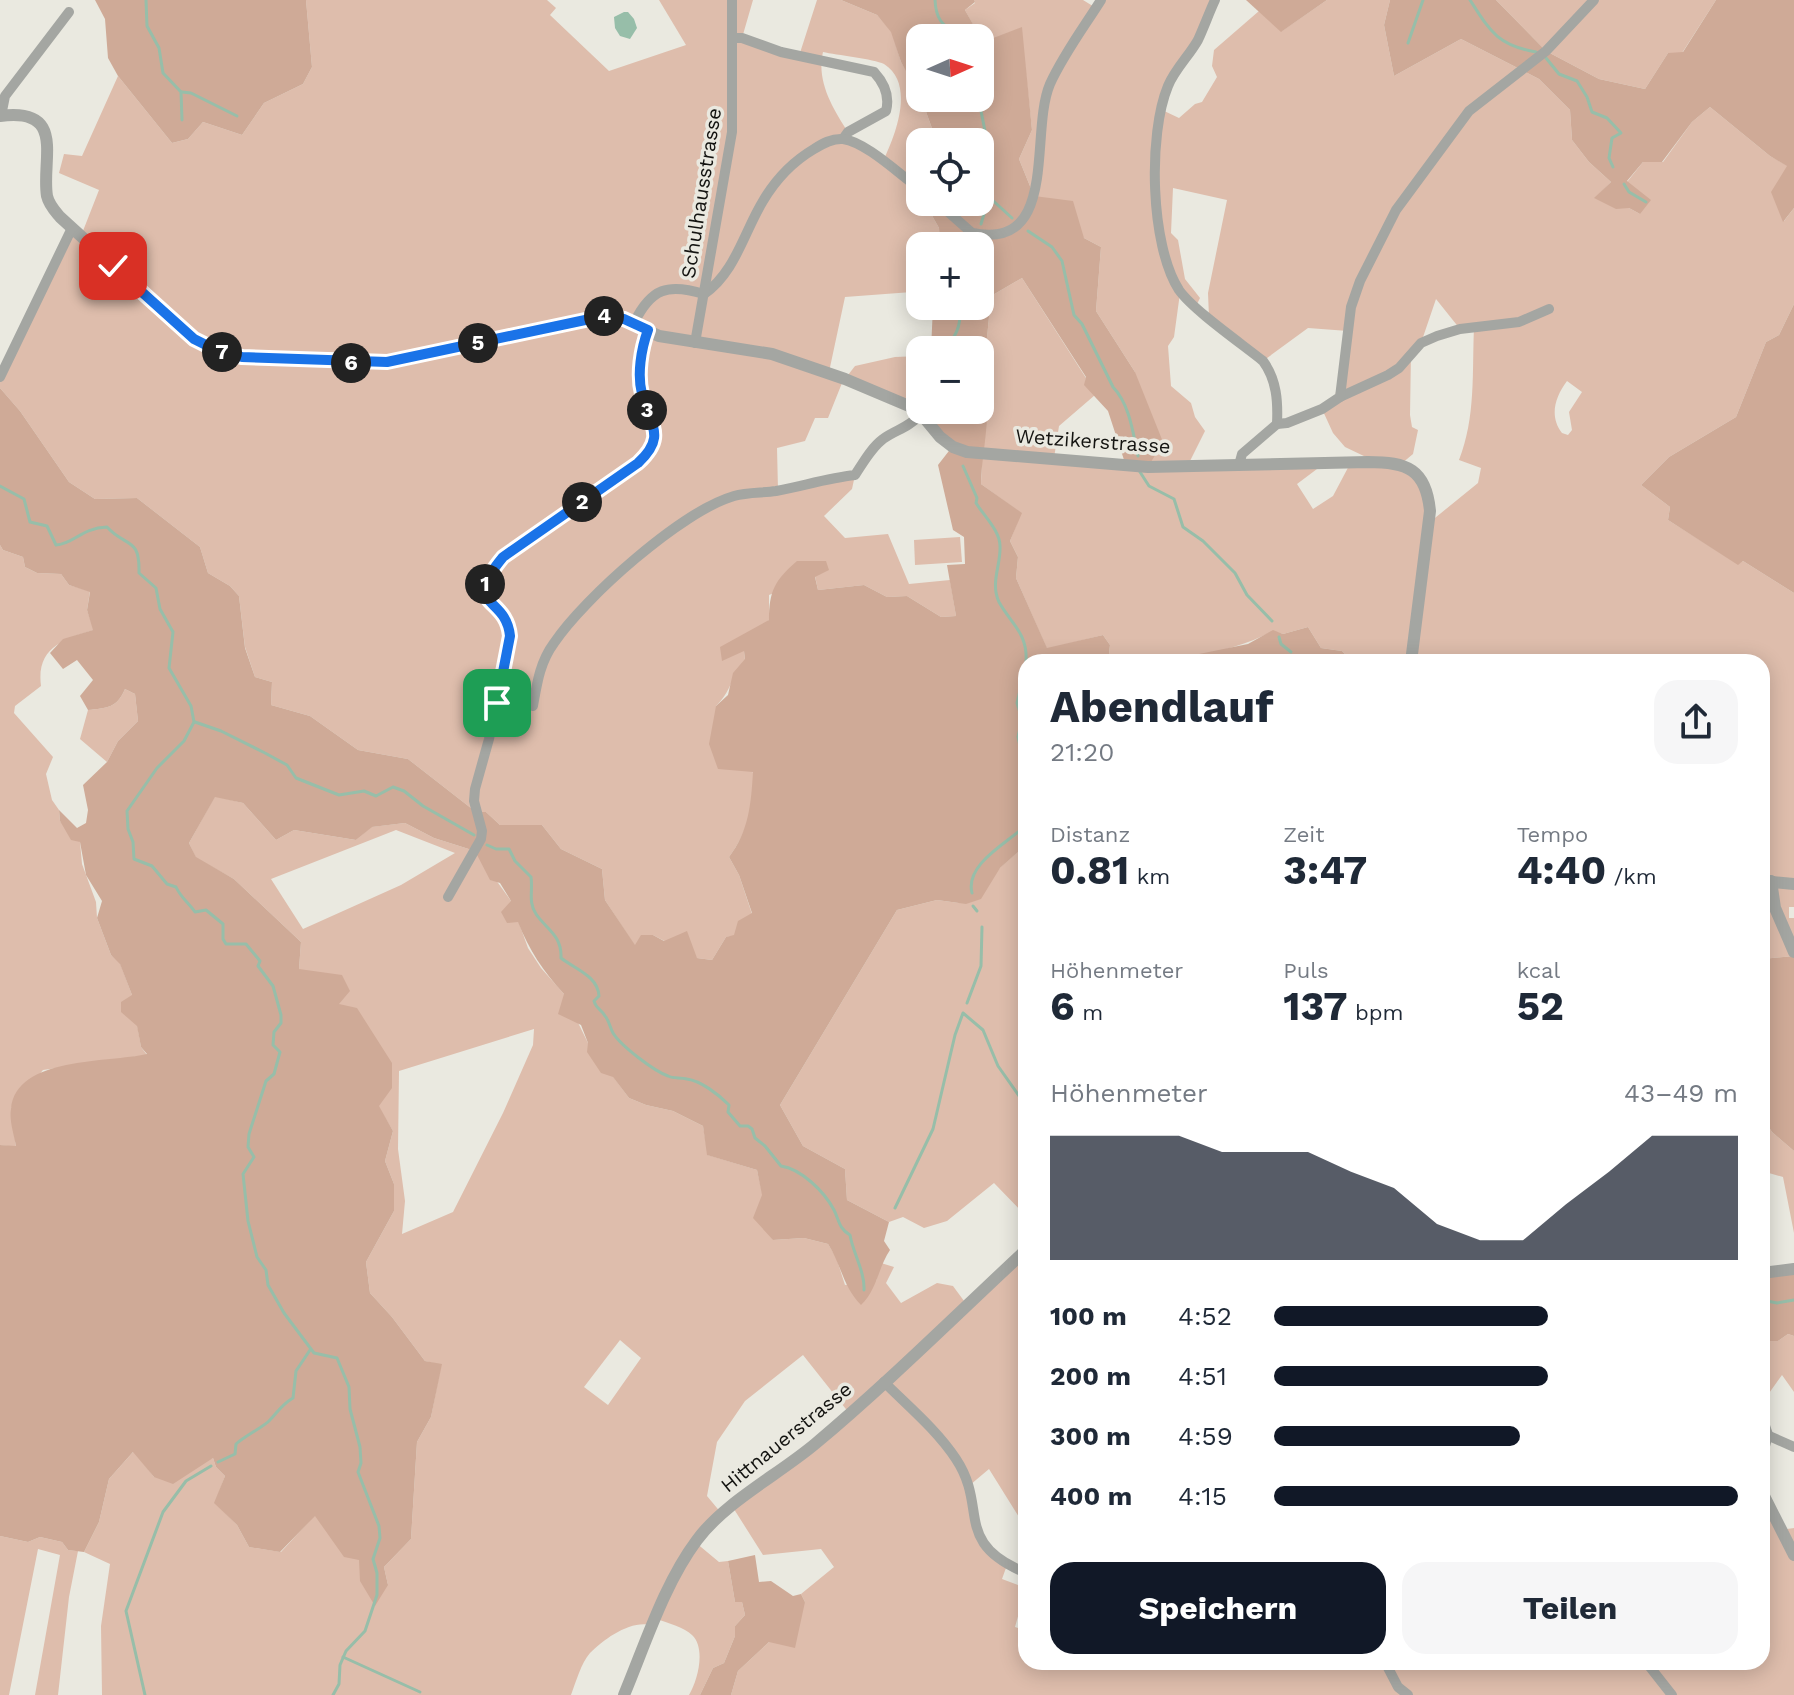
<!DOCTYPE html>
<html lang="de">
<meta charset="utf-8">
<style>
body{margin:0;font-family:"Work Sans",sans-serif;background:#f6f6f7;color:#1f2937;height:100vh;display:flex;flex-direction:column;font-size:30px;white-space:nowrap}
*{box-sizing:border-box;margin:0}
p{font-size:26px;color:#747a83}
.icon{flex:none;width:44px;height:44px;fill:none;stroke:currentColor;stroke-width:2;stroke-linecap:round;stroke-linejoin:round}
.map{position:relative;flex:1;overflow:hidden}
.drawer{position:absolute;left:1018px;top:654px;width:752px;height:1016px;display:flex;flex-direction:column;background:#fff;border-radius:24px;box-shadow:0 4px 20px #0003}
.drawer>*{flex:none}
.needle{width:52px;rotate:87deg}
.buttons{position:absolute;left:906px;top:24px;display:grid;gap:16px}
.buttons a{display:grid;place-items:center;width:88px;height:88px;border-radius:16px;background:#fff;box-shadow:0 4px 20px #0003;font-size:40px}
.pin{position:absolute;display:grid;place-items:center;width:68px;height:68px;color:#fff;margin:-34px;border-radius:16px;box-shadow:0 4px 12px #0006}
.km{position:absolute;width:40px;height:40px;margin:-20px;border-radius:50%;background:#222;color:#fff;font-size:22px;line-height:40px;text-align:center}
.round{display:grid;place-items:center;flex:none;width:84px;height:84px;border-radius:24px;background:#f6f6f7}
.headline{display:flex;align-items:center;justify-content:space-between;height:136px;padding:0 32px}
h1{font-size:44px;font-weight:700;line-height:60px}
.figures{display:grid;grid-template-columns:repeat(3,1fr);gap:12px;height:136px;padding:8px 32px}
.figures div{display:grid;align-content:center}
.figures b{font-size:40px;font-weight:700}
.figures small{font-size:22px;font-weight:400}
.figures p{font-size:22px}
.chart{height:224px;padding:16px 32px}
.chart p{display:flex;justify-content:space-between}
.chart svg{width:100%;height:144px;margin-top:8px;fill:#111827;opacity:.7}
.button{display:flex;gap:16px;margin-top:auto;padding:16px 32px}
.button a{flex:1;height:92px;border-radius:24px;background:#111827;color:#fff;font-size:32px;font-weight:700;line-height:92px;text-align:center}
.button a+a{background:#f6f6f7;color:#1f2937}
ul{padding:0 32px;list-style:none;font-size:26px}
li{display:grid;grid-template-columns:128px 96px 1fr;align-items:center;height:60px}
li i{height:20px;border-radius:10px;background:#111827}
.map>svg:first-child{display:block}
.green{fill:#debdac;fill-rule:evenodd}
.forest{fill:#cfaa97}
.water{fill:#97bea9}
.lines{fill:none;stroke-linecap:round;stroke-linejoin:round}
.stream{stroke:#97bea9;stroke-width:3}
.minor{stroke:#a4a6a2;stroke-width:10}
.tertiary{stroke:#a4a6a2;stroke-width:12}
.route-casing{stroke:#fff;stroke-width:16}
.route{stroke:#1a73e8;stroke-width:10}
.labels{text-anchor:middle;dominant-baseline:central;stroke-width:7;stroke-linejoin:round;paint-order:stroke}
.street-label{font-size:20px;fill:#131310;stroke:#eae9e0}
</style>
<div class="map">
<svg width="1794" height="1695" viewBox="0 0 1794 1695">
<rect width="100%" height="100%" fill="#eae9e0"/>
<g class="green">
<path d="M306,0h241l9,8 -6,7 59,56 77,-26 -27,-45h94l-11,38 57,18 18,-56h24l36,15 15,17 9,30 16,25 20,55h-17v60h11l-1,10 9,16 1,18h-20v49l-8,-3 -67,5 -16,75 15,6 -16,40h-13l-10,23 -28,7 1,42 77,-15 -3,14 -28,27 21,22 43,-4 21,50 41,-4 6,36 -15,1 -34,-21 -20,1 -23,-12 -46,5 -3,-14 -46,19v25l-25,30 1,10c-13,15 -14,32 -29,46 9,15 34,53 37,67 4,29 -7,62 -24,84l10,18 13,39 -18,22 -8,1 -14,23 -15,-2 -44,-23 -18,11 -30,-46 -3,-31 -41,-20 -19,-24h-42l-14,-13h-10l-68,-53 -50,-9 -48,-34 -39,-11 1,-23 -17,-5 -10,-30 -6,-51 -9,-10 -22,-13 -8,-26 -63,-49 -42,1 -26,-17 -49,-71 -20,-23v-11l72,-149 9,8 18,-46 -40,-17 5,-19 18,2 36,-80 54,67 16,-4 15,-17 39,13 22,-32 39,-19 9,-17zM823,52c13,3 51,7 61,12 32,20 11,72 -1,97l-40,-22 5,-7c-15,-23 -32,-51 -25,-80z"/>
<path d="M974,0h109l13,8 5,-8h114l-55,109 19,9 16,-14 7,-2 15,-25 -5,-11 2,-16 45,-39 23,20 45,-31h63l-6,25 10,51 67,-37 78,40 31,31 2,30 17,22 22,20 -16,16 34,10 11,6 -13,-32 16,-20h20l29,-40 18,-15 60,49 18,10 -4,55 10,-13v96l-15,31 -13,7 -30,75 -67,40 -28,28 29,22 -2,13 70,44 5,-3 51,32v314h-5v11h5v38l-32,3v-297h-409l-11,-11 -21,-3 -13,-21 -25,7 -10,-3c-50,26 -109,31 -165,31l2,-17 -7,-10 -56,14 -31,-71 2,-21 -8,-16 11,-28 -40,-29 4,-104 -5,-9v-21h-6l13,-12 4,-42 31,-18 64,100 -1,7 10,10 -36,31 -5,32 72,8 9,-94 -39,-61 5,-64 -17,-9 -50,-42 -15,-37 13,-29 -11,-102 -38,15 -18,-33 10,-7zM1173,188l54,12 -19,93 1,24 54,44 45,-33 40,3 -14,71 -12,7 11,24 12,14 21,10 -15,5 -18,34 -20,13 -16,-25 28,-21 -137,2 17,-34 -10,-14 -4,-14 -20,-17 -3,-40 6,-9 6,-44 16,13 4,-8 -15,-19 -7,-39 -7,-7zM1436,299l24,30 14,-2c-2,45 2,90 -15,133l22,8 -3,15 -48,39 -10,-45 -19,-13 12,-10 5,-24 -6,-3 -2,-12 1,-63 10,-9zM1567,381l15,11 -13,20 3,18 -4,5 -6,-2c-13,-17 -7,-36 5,-52z"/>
<path d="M1496,0h220l-34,53h-14l-23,36 -46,-10 -53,-28z"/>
<path d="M920,356v54l-75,-31 10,-13 40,-9z"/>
<path d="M960,537l2,25 -47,3 -1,-25z"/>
<path d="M0,545l3,5 20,7 2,10 12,6 24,1 8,11 21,6 -3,19 7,20c-31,9 -58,18 -53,56l-26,20 -1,7 39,44 -7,17 6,26 7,10 1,11 20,21 2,22 14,38 1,16 14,37 9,8 12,32 9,52 6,8 -104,15 -32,38 5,39 -16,-2z"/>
<path d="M125,689l10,5 3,27 -20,20 -11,21 -27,-23 8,-29c19,-2 29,-2 37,-21z"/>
<path d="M215,796l28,7 33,37 18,-10 62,10 15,-13 34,-4 29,15 41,13 36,50 17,47 13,20 23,26 24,49 41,55 17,7 27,6 30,15 5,29 49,15 16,70 31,-2 24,6 8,13 9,28 31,-4 5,-18 13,4 -8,16 15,20 36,-20 16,3 14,19 59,-55v273l-2,2 -35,-56 -19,16 7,43 30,37 -5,14 24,9 -11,39 11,4v31h736v-170l18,38 14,-2v167h-1063l7,-24 31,-29 36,-40 -4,-8 33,-27 -13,-18 -58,6 -31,-49 117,-93 -46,-58 -58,46 -28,41 -10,54 15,18 -27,28 24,20 9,-1 7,41h7l3,13 -10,11v10l-11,27 -11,5 -13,27h-11c9,-15 17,-47 3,-60 -8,-8 -25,-12 -35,-16l-3,7c-21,-8 -49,12 -64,27 -9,10 -14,29 -19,42h-469l-1,-69 9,-62 -26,-12 15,-30 10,-43 25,-28 20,26 59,-19 3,9 9,9 -10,27 22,22 12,22 32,5 34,-37 49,35 24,35 -4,-18 27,-28 6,-97 14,-25 10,-52 -16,-4 -33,-44 -22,-24 -4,-31 28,-51v-27l-9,-23 8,-30 -15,-25 -39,-102 -40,-35 2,-27 -67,-63 -38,-21 -7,-15zM396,830l59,23 -54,32 -98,44 -32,-50zM534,1029l-1,16 -30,68 -50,99 -51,22 3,-33 -7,-52 1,-78zM620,1340l21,18 -33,47 -24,-18z"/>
<path d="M1026,845v371l-32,-33 -47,38 -23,7 -21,-11 -14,5 -42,-22 -2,-31 -42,-23 -23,-41 117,-195 40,-10 22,3c24,-18 44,-39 67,-58z"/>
<path d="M1762,1117l10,15 22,19v82l-11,-56 -21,-6z"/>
<path d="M1788,1334l6,2v56l-12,-17 -20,28v-62h16z"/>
<path d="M0,1536l28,6 12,-5 22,5 6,8 10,1 -9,46 -11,98h-23l25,-140 -22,-6 -29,146h-9z"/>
</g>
<g class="forest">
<path d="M95,0h211l6,67 -9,17 -39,19 -22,32 -39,-13 -15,17 -16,4 -54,-67 -10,-18 -3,-39z"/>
<path d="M841,0h133l1,2 -10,8 18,32 39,-15 10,103 -13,29 15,37 39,5 11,37 17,9 -5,64 39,61 28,70 -15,25 -22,-1 -18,-55 -24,-26 2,-8 -64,-99 -31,18 -4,42 -13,12h-43l2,-44h47v-60h-40l-1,-18 -9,-16 1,-10h6l16,14 5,-14h22v-60h-43l-16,-44h59v-60h-60v58l-19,-34 -10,-30 -14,-17z"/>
<path d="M1246,0h81l-46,32z"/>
<path d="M1390,0h106l50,51 53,28 46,10 23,-36 15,-1 33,-52h78v208l-11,14 -12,-30 16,-26 -17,-10 -60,-49 -18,15 -30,40h-19l-16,19 24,19 -11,14 -11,-6 -13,1 -22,-11 17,-16 -22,-20 -17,-22 -2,-30 -31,-31 -78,-40 -67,37 -10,-51z"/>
<path d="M1794,304v289l-51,-32 -5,4 -70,-45 2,-13 -29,-22 28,-28 67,-40 30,-75 13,-7z"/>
<path d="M980,371c16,28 1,82 1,113l41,29 -12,28 8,16 -2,21 31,70 56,-13 7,10 -2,17h-82v183l-26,23 -19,31 -15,5 -29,-4 -40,10 -117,195 23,41 42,23 2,31 42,22 -5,19 6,9c-12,18 -13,40 -29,55 -18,-18 -20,-41 -33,-61l-24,-6 -31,2 -20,-22 9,-23 -5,-25 -50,-15 -4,-29 -30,-15 -27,-6 -17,-7 -16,-21 -12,-4 -14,-21 1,-9 -7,-18 -23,-11 6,-20c-21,-23 -35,-44 -46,-72l-11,1 -6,-11 10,-11 -11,-18 -10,-3 -15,-29 -41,-13 -29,-15 -33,4 -16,13 -62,-10 -18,10 -33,-37 -28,-6 -26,46 7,14 38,22 67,63 -2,27 43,6 8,16 -11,13 18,4 35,55v25l-13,18 14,25 -8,30 9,23v27l-28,51 4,31 22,24 33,44 17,3 -11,53 -14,25 -6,97 -27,28 4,18 -13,21 -15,-25 -1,-21 -15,-3 -29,-41 -35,36 -31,-5 -12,-22 -23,-22 11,-27 -9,-9 -3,-9 -40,26 -19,-7 -21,-25 -24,27 -10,43 -15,30 -16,-2 -6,-8 -22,-5 -12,5 -28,-6v-391l16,1c-2,-11 -7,-26 -5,-37 5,-53 97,-46 136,-55l-6,-7 -4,-21 -16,-14v-10l11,-7 -12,-31 -9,-9 -14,-37 5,-17 -16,-26 -6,-33 -9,-2 -11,-19 -1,-11 18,18 9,-5 2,-13 -5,-25 24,-23 11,-21 20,-20 -3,-27 -10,-5c-8,19 -18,19 -37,21l-8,-14 13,-16 -16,-20 -14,9 -13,-16 13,-14 30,-9 -6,-20 3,-18 -21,-7 -8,-11 -24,-1 -12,-6 -2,-10 -20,-7 -3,-5v-157l20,23 49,71 26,17 42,-1 63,49 8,26 22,13 9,10 6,52 10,29 17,5 -1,23 39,11 48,34 50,9 68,53h10l14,13h42l19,24 41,20 3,31 30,45 6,-10h12l11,6 23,-10 10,27 15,2 14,-23 8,-2 4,-14 14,-8 -13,-38 -10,-18c20,-26 22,-53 24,-85l-35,-3 -9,-25 7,-38 12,-11 5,-22 12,-14 -1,-8 -22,10 -2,-14 49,-27c0,-29 6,-40 28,-59h29l3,9 -14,7 3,13 46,-5 23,12 20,-1 34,21 15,-1 -9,-51 18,-1 -1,-27 -11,-7 -15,-65 14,-18 -30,-37h58z"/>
<path d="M1308,627l13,21 21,3 11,11h-193l88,-18 25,-14 10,4z"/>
<path d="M1794,956v195l-22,-19 -10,-15v-158z"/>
<path d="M1794,1269v67l-6,-2 -10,7h-16v-68z"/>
<path d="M755,1555l4,27 12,-1 22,15 8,-2 4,8 -10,46 -26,-6 -31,29 -7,24h-31l13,-27 11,-5 11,-27v-10l10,-11 -3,-13h-7l-7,-41z"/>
</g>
<path class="water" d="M624,12h4l6,7 3,9 -7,11 -10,-3 -5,-8 -1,-11z"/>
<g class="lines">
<g class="stream">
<path d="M146,0l1,26 12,22 4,25 18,19 1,28"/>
<path d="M935,0c1,22 9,25 25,38"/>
<path d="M1470,0c20,31 27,45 66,52"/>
<path d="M1408,43l15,-43"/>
<path d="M1546,58l13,16 18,7 10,16 5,15 15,6 14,15 -9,5 -3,20 4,9"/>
<path d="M980,78l3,5 -3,23 5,25 -2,26 6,15v25l23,21"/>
<path d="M182,92l9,1 46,23"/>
<path d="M1624,184l5,8 17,10"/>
<path d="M981,224l8,-27"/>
<path d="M1028,231l24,16 10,14 12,54 8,9 31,63c17,18 20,46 25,69"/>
<path d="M969,244l1,2"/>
<path d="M954,350l-6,-5c11,-13 12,-22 13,-39"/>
<path d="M966,410l1,9"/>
<path d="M963,466l14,32 -1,5c8,13 24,28 24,43 1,19 -10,37 -1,56 12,22 29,31 27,60"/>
<path d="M1140,472l9,14 25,13 9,28 20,14 32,32 12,22 25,26"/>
<path d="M0,486l24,13 6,23 17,4 9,19c18,-1 25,-17 51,-18 19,21 33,9 32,46l17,15 4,21 13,23 -4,36 22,38 3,16 -10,19 -27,27 -30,43 1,18 5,13 1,17 18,7 15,18 9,3c5,11 13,16 19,25l11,-2 17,14v15l3,5h20l14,17 -2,5 15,20 8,29v8l-7,9 -1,13 7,7 -6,22 -8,7 -17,53 -1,13 6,10 -11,17 5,47 9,36 9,13 2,15 16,28 30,40 23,5 12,29 1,22 10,38 1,16 -3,9 21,54 1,12 -7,21 4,14v22l-12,36 -19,20 -6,14 -1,19 -6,11"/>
<path d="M1279,637l2,7 10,8"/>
<path d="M1026,665l-9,38 5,16 -4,18 8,36"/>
<path d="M195,722l26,9 44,22 22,12 9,13 43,17 25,-4 12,5 17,-9 11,4 19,15 51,29"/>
<path d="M487,845l9,4h13l6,12 16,16c2,14 -3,25 5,37 10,15 26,21 25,44 14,11 37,18 38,38l-5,5c2,8 7,8 11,15 4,4 5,12 8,17 8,13 41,38 55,43 6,3 12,1 19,3 14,2 31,15 42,26l-1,7 12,14h8l4,3 3,9 10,8 16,20c20,3 43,25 53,44 5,10 5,19 16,25 3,18 15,37 14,55"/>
<path d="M972,893c-7,-28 33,-49 51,-65l-1,-9 4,-15"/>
<path d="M973,906l4,5"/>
<path d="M967,1003l14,-37 1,-39"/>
<path d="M895,1208l38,-79 22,-94 8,-22 20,17 15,36 26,37"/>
<path d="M1762,1300l15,3 17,-3"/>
<path d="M218,1462l17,-8 1,-10c9,-8 27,-17 33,-23 9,-9 12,-16 24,-23l3,-27 14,-21"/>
<path d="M343,1657l77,35"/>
<path d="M145,1695l-19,-84 37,-99 23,-31 25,-15"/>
</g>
<g class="minor">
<path d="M1215,0c-6,13 -11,27 -17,40 -9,16 -23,29 -30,46 -20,48 -18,159 11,204 14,20 63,54 84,71 14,19 15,41 14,63"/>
<path d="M732,38h10l39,14 93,20c11,12 16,24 12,39l-38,21 -5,7"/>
<path d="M1,116l4,-20 64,-84"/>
<path d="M937,202l35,31c88,18 57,-100 78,-149 13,-29 34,-57 51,-84"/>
<path d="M634,323c17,-35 34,-40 70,-29 31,-21 40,-62 59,-93 13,-22 29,-39 51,-52 8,-5 18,-11 29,-10 23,3 57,36 77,50"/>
<path d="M695,343l37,-211v-132"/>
<path d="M0,377l72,-149"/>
<path d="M1340,397l48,-22 11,-7 22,-25 16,-7 23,-7 59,-7 30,-13"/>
<path d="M1239,465l3,-11 35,-30 10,-1 35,-14 18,-12 11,-90 9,-26 36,-71 73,-99 77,-60 48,-51"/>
<path d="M533,706c4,-23 7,-44 21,-63 30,-45 128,-132 180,-147 13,-4 29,-3 42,-5 27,-5 52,-13 79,-16 8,-12 16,-27 28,-36 14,-10 24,-10 38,-25"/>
<path d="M448,897l33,-58 1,-8 -8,-30 1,-12 14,-50 21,-103c-2,-20 -17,-25 -26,-41 0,-17 9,-26 19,-38l146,-105c13,-22 -3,-37 -8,-59 -4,-19 0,-45 7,-63"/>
<path d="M884,1382c24,24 53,48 72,77 33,50 -4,83 70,114"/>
<path d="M1767,1435l27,12"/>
<path d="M1385,1662l13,25 10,8"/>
<path d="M1646,1662l26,33"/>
</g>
<g class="tertiary">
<path d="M0,116c67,-9 41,44 47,80 2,9 8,15 13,21l134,122 22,11 26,7 126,6 36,-3 174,-40 26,-4 14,1 41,19 113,18 73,25 64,27 12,8 19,23 13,10 14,5 181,15 220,-5c39,0 58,7 62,49l-19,151"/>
<path d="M1762,881l32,3"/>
<path d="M1771,881l4,27 19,44"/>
<path d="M1762,1273l32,-4"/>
<path d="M1762,1420l5,15 -5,18"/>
<path d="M1762,1492l32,63"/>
<path d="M624,1695c21,-50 40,-111 73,-155 28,-38 81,-65 118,-96 73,-61 141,-129 211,-194"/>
</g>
</g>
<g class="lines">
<defs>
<path id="route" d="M113,266l81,73 22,11 26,7 145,5 217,-46 20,3 24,11c-7,19 -11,45 -6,64 8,32 25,42 -4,69l-135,94c-43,52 3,37 7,79l-13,67"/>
</defs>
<use href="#route" class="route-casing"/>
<use href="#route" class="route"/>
</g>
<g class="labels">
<g class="street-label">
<text transform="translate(701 193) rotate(-81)">Schulhausstrasse</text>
<text transform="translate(1093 441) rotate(4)">Wetzikerstrasse</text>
<text transform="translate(786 1437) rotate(-39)">Hittnauerstrasse</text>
</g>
</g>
</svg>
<div class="buttons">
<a><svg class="needle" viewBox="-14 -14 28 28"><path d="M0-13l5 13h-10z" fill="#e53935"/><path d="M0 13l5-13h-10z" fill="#747a83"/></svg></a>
<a><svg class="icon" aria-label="locate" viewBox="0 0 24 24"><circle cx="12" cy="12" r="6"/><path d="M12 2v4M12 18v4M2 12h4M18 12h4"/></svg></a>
<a>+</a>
<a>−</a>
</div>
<div class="pin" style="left:497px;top:703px;background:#1e9e55"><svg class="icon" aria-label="arrive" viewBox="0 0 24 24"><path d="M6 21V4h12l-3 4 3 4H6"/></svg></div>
<div class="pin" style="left:113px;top:266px;background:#d93025"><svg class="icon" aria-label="check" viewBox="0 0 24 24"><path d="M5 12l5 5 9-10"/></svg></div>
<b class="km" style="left:485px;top:584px">1</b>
<b class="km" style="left:582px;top:502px">2</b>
<b class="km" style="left:647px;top:410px">3</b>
<b class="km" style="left:604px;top:316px">4</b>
<b class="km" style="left:478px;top:343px">5</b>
<b class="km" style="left:351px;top:363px">6</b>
<b class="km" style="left:222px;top:352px">7</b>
<section class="drawer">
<div class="headline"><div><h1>Abendlauf</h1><p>21:20</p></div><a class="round"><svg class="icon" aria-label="share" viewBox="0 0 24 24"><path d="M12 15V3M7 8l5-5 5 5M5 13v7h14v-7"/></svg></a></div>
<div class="figures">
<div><p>Distanz</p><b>0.81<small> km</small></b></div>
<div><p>Zeit</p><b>3:47</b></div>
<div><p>Tempo</p><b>4:40<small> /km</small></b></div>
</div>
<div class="figures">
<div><p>Höhenmeter</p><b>6<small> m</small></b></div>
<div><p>Puls</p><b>137<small> bpm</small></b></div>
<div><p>kcal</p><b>52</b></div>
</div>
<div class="chart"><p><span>Höhenmeter</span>43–49 m</p>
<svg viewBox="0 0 160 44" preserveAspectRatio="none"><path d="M0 44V6L10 6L20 6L30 6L40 11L50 11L60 11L70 17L80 22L90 33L100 38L110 38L120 27L130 17L140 6L150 6L160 6V44z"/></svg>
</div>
<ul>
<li><b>100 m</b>4:52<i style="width:59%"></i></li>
<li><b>200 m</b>4:51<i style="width:59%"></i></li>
<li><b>300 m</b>4:59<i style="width:53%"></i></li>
<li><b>400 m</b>4:15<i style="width:100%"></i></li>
</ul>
<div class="button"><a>Speichern</a><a>Teilen</a></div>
</section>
</div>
